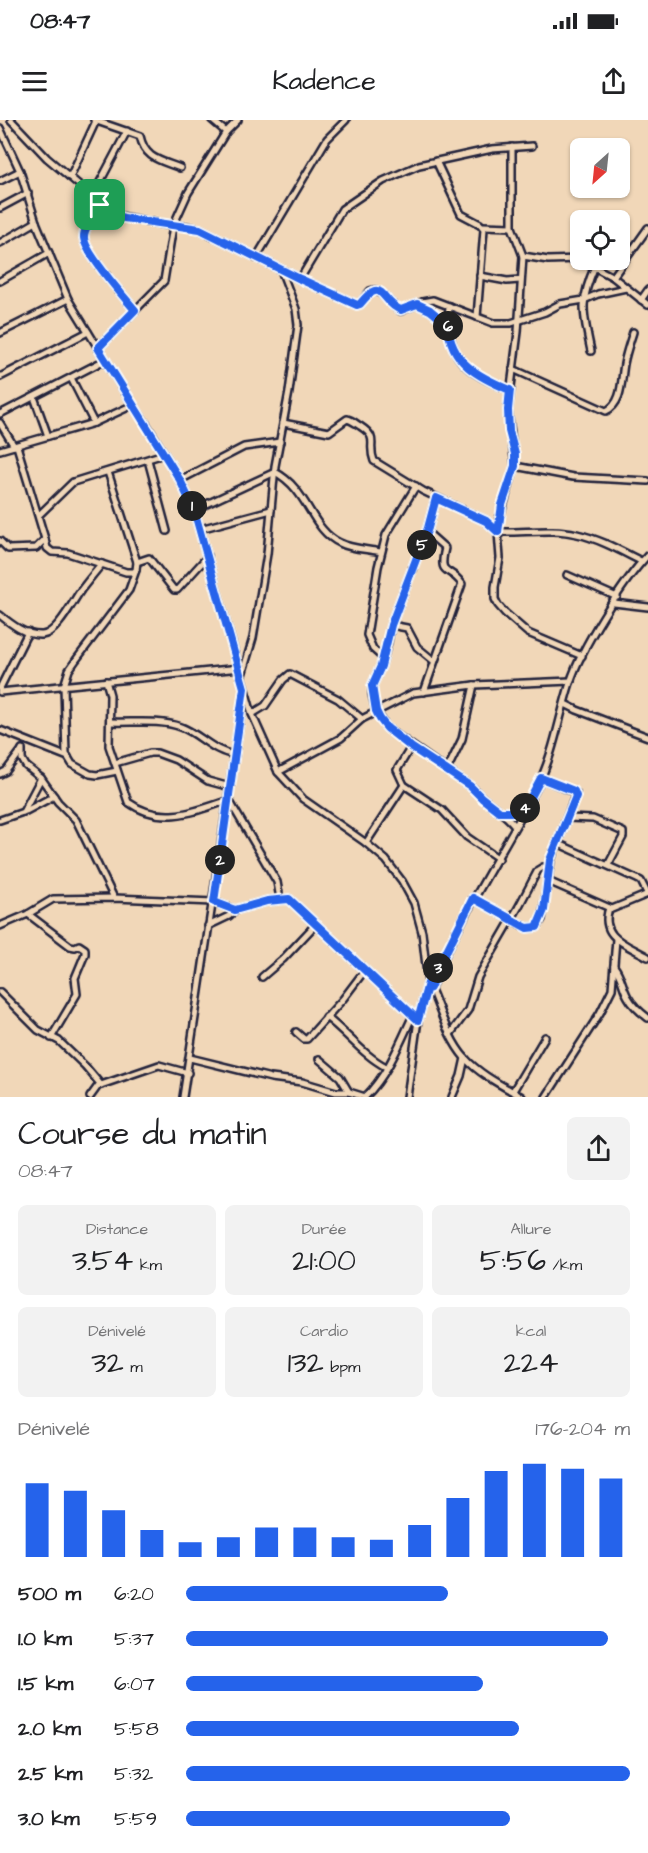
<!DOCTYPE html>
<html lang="fr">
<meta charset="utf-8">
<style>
body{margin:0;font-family:"Architects Daughter",sans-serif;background:#f2f2f2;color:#202124;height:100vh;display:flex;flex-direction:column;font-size:22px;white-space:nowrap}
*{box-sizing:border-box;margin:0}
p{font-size:20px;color:#757577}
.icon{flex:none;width:33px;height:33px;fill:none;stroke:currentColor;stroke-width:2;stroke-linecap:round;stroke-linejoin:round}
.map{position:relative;height:977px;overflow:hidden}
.panel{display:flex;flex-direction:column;background:#fff;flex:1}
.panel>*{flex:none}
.needle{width:39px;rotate:207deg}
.controls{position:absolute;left:570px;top:18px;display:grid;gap:12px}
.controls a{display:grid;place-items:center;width:60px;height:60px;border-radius:9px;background:#fff;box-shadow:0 2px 4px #0004;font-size:30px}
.pin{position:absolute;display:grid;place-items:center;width:51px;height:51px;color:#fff;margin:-26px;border-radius:12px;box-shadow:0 3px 9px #0006}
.km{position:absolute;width:30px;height:30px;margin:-15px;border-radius:50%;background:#222;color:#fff;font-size:16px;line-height:30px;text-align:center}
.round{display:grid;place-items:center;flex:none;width:63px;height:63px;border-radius:9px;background:#f2f2f2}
.head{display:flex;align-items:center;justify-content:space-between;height:102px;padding:0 18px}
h1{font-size:33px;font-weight:600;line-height:45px}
.metrics{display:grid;grid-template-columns:repeat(3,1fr);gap:9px;height:102px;padding:6px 18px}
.metrics div{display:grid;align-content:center;border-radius:9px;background:#f2f2f2;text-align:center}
.metrics b{font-size:30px;font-weight:600}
.metrics small{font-size:16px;font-weight:400}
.metrics p{font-size:16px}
.chart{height:168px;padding:12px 18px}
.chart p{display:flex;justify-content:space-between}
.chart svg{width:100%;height:108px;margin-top:6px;stroke:#2563eb;stroke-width:6}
ul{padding:0 18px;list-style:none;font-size:20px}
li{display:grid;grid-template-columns:96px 72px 1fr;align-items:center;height:45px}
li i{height:15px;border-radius:8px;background:#2563eb}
.status{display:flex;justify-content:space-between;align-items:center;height:42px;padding:0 30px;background:#fff;direction:ltr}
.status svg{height:16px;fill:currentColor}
header{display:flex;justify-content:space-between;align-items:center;height:78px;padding:0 18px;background:#fff;font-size:27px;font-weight:600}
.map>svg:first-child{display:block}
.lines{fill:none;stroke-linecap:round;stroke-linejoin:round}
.minor-casing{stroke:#22223b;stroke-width:10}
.minor{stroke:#f1d7b8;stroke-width:5}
.route-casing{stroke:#fff;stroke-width:12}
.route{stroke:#2563eb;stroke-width:8}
</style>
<div class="status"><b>08:47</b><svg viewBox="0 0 49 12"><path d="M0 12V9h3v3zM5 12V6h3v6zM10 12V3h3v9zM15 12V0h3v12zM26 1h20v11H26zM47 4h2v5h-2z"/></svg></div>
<header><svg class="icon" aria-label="menu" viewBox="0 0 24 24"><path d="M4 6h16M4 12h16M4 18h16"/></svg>Kadence<svg class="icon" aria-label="share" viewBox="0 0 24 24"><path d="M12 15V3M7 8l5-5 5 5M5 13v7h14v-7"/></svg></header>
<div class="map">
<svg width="648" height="977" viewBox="0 0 648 977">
<rect width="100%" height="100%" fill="#f1d7b8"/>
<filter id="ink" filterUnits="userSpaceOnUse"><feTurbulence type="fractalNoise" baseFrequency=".0167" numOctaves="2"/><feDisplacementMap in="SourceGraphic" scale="12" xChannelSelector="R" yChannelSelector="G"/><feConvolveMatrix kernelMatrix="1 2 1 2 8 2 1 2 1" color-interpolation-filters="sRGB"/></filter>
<g filter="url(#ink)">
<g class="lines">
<defs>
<g id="minor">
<path d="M11,0l36,38 68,57 58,11h14l13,3 100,50 57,26 3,-1 10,-13 5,-1c11,4 16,17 26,21l21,-9 11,-2 60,23h18l34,-11 15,-8 24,-4 14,-6 28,-6"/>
<path d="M94,0l46,16c5,23 20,24 40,32"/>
<path d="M0,8l20,43 16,51 32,77 65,106 14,20 33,55 14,30 58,204 26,58 25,27 63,44 20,17 16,21 12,22 8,29 6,51 -10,37 -11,77"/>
<path d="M226,12l12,-12"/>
<path d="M512,27v80l11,29 -5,76 -10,78 7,56 -16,54 -1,12 2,26 -5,29v12l3,6 7,8 23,20 54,23"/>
<path d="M436,41l25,53 19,10 4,5 -7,88"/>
<path d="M70,57l26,-56"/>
<path d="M0,61l20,-10"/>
<path d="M92,77l35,-66"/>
<path d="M100,85c-5,8 -17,23 -16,33 1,15 40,59 51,72"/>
<path d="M0,88l28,-15"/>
<path d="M483,106l29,1"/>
<path d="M0,123l36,-21"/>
<path d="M523,136l25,4 32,-1"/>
<path d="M256,138l71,-119 19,-19"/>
<path d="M581,140l32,17 35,28"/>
<path d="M480,156l27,5 13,-1"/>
<path d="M613,157l35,-49"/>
<path d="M300,159l42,-70 41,-28 36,-16 73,-16 40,-3"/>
<path d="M0,161l49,-28"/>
<path d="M641,180l7,-10"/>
<path d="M417,184l13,6 18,15"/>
<path d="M449,186c-4,52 16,66 61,84"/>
<path d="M0,213l68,-34"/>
<path d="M98,228l66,-67 9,-55 15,-33 38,-61 -14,-12"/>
<path d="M591,231c-8,-38 -12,-49 4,-85"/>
<path d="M513,249l93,42c17,-8 15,-31 18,-47 2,-11 6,-22 9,-32"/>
<path d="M0,257l88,-45"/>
<path d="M71,258l23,45"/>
<path d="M34,277l14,39"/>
<path d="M0,294l105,-54"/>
<path d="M0,303l14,23"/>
<path d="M283,303l46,9 18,-13c5,1 8,4 13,7 20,13 7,17 14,35l49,30 63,30 12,11c26,1 54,-4 79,2 23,5 44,17 64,27"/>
<path d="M0,330l94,-27 39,-18"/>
<path d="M148,340l19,71"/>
<path d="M515,346l58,11 75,4"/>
<path d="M180,360l64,-33 36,-5"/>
<path d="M436,378l-8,30 -37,97 -3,17 -7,24 -9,20v8l4,17 11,17 87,61c12,15 30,22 41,37"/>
<path d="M194,390l81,-38c34,18 35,57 65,71 11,6 28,6 41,9"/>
<path d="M39,395l34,-33 91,-28"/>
<path d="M200,409l71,-19"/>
<path d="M45,419l2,9 5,4 16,1 58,19h8l2,-2 1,-8 -29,-90"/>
<path d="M0,421l8,8 28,-1 9,-9 -28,-93"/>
<path d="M137,442l12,-4 25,32h3l31,-34"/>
<path d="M567,455l50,22"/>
<path d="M614,483l34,4"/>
<path d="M0,495c11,9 26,21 42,20 15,-1 31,-34 39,-45 7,-9 14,-18 21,-26"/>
<path d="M391,505l16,3 10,19 17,14"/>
<path d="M383,538l-10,-9 -6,-14 11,-68 8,-32 30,-49"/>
<path d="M242,555l11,-37 14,-84 8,-88 14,-74 9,-67 -2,-16 -15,-39"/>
<path d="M106,561l4,14 -1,51 19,56c33,24 66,10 101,-2l48,82 3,17"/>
<path d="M0,568l28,-56"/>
<path d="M0,572l240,-24"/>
<path d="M424,572l38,-108c-13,-19 -24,-6 -17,-36l-18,-16"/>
<path d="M565,584l12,6 71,27"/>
<path d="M252,594l13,-8 18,-26 7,-6 48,25 24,20"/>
<path d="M110,602c23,1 49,-3 71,5 19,7 32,25 54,28"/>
<path d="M0,610l68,27"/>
<path d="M22,629v10l4,7 15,12 17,24 18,18 38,78"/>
<path d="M115,643l35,-10h7l19,7 32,21 22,6"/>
<path d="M447,650l15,-31 12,-54"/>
<path d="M117,651l-20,4 -7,-1 -18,-10 -6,-10 -2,-68 5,-16 7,-10 53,-70 7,-20"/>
<path d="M278,652l63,-34 21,-19 51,-26 61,-8 97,-4"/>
<path d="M0,654l6,-3 15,-20"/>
<path d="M404,665l-7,-15 14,-23"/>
<path d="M23,692l18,-34"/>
<path d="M502,692h14l8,-2"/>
<path d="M567,698l26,1 30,13v5l-15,28"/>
<path d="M0,700l26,-9 28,-15"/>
<path d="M366,723l38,-58 38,25 25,27 32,22"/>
<path d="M557,723l80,36 4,2 7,14"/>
<path d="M548,761l64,28 36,-15"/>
<path d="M473,778l54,30 10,-1 5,-8 9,-59 25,-67 -35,-15"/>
<path d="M609,788c-10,30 19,37 39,49"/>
<path d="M28,794l42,32 5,1 4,-2 6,4v5l-10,24 2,16 -26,44"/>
<path d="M0,806l28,-12 25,-15 61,-1 100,4 21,8 32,-9 22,-2 129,121"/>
<path d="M208,806l21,-10 6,-6"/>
<path d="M614,846c8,10 8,21 14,31 5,9 12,15 20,21"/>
<path d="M262,857l21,-18 33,-35"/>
<path d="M430,867c10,22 18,52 35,71 14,16 38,28 57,39"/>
<path d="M431,868c28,-71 71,-134 106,-201 17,-33 22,-70 33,-104 11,-35 53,-102 78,-128"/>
<path d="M0,872l38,38 21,11 26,25 16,19"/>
<path d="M326,897c21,16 37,38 60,50"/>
<path d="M296,912l8,7h3l36,-40 22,-29"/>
<path d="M451,913l17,-23 10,-33 40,-69 20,-38 5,-3 6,2"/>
<path d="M190,938l81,20 31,4 34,10h13l16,5"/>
<path d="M319,939l21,18 9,15"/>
<path d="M513,971l32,-54"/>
<path d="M90,977l8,-11 61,-21 29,8"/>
<path d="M183,977l61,-405"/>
<path d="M365,977c22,-21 35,-54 48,-82"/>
<path d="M452,977l9,-21 4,-18"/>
<path d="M546,977l54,-84 12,-24 4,-50"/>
</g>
</defs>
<use href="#minor" class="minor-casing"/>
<use href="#minor" class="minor"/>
</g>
</g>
<g class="lines" filter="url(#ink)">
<defs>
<path id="route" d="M100,85l15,10 9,3 76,11 100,50 57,26 3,-1c24,-30 20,-1 41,6l16,-6 13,6 18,15c2,38 31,52 62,65l-2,20 1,21 6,23v12l-13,39 -4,27 -12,-11 -50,-23 -8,30 -37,97 -10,41 -9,20 4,25 4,8 7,9 24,19 59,39 12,12 18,14h16l8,-2 17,-32 33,13 2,5 -26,64 -6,50 -7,17 -10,1 -54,-30 -31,62 -12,28 -2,-5 -10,37 -129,-121 -22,2 -32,9 -21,-8 30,-214 -50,-178 -14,-30 -82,-132 37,-38c-11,-13 -50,-57 -51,-72 -1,-10 11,-25 16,-33z"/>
</defs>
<use href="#route" class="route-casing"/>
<use href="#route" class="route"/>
</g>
</svg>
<div class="controls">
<a><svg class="needle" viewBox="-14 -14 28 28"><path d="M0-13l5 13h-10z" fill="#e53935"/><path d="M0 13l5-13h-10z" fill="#757577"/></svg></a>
<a><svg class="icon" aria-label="locate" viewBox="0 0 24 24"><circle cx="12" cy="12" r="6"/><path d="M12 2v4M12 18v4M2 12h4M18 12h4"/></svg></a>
</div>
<div class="pin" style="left:100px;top:85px;background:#1e9e55"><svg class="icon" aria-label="arrive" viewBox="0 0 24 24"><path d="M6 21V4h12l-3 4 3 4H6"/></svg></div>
<b class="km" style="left:192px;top:386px">1</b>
<b class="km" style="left:220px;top:740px">2</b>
<b class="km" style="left:438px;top:848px">3</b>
<b class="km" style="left:525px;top:688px">4</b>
<b class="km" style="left:422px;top:425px">5</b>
<b class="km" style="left:448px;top:206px">6</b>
</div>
<section class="panel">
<div class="head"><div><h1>Course du matin</h1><p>08:47</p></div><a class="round"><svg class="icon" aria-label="share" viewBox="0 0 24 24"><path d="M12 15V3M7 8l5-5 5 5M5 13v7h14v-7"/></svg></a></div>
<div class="metrics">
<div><p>Distance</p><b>3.54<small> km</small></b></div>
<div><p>Durée</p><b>21:00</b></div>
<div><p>Allure</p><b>5:56<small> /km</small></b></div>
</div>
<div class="metrics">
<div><p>Dénivelé</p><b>32<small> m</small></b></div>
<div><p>Cardio</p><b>132<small> bpm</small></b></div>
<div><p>kcal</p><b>224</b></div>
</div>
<div class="chart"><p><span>Dénivelé</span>176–204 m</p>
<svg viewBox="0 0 160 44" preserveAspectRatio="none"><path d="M5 44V14M15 44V17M25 44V25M35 44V33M45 44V38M55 44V36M65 44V32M75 44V32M85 44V36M95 44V37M105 44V31M115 44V20M125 44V9M135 44V6M145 44V8M155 44V12"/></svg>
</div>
<ul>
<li><b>500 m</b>6:20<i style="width:59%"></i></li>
<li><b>1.0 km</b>5:37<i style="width:95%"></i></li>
<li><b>1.5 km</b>6:07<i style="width:67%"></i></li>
<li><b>2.0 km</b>5:58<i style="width:75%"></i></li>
<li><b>2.5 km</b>5:32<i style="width:100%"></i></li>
<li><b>3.0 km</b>5:59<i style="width:73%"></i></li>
</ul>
</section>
